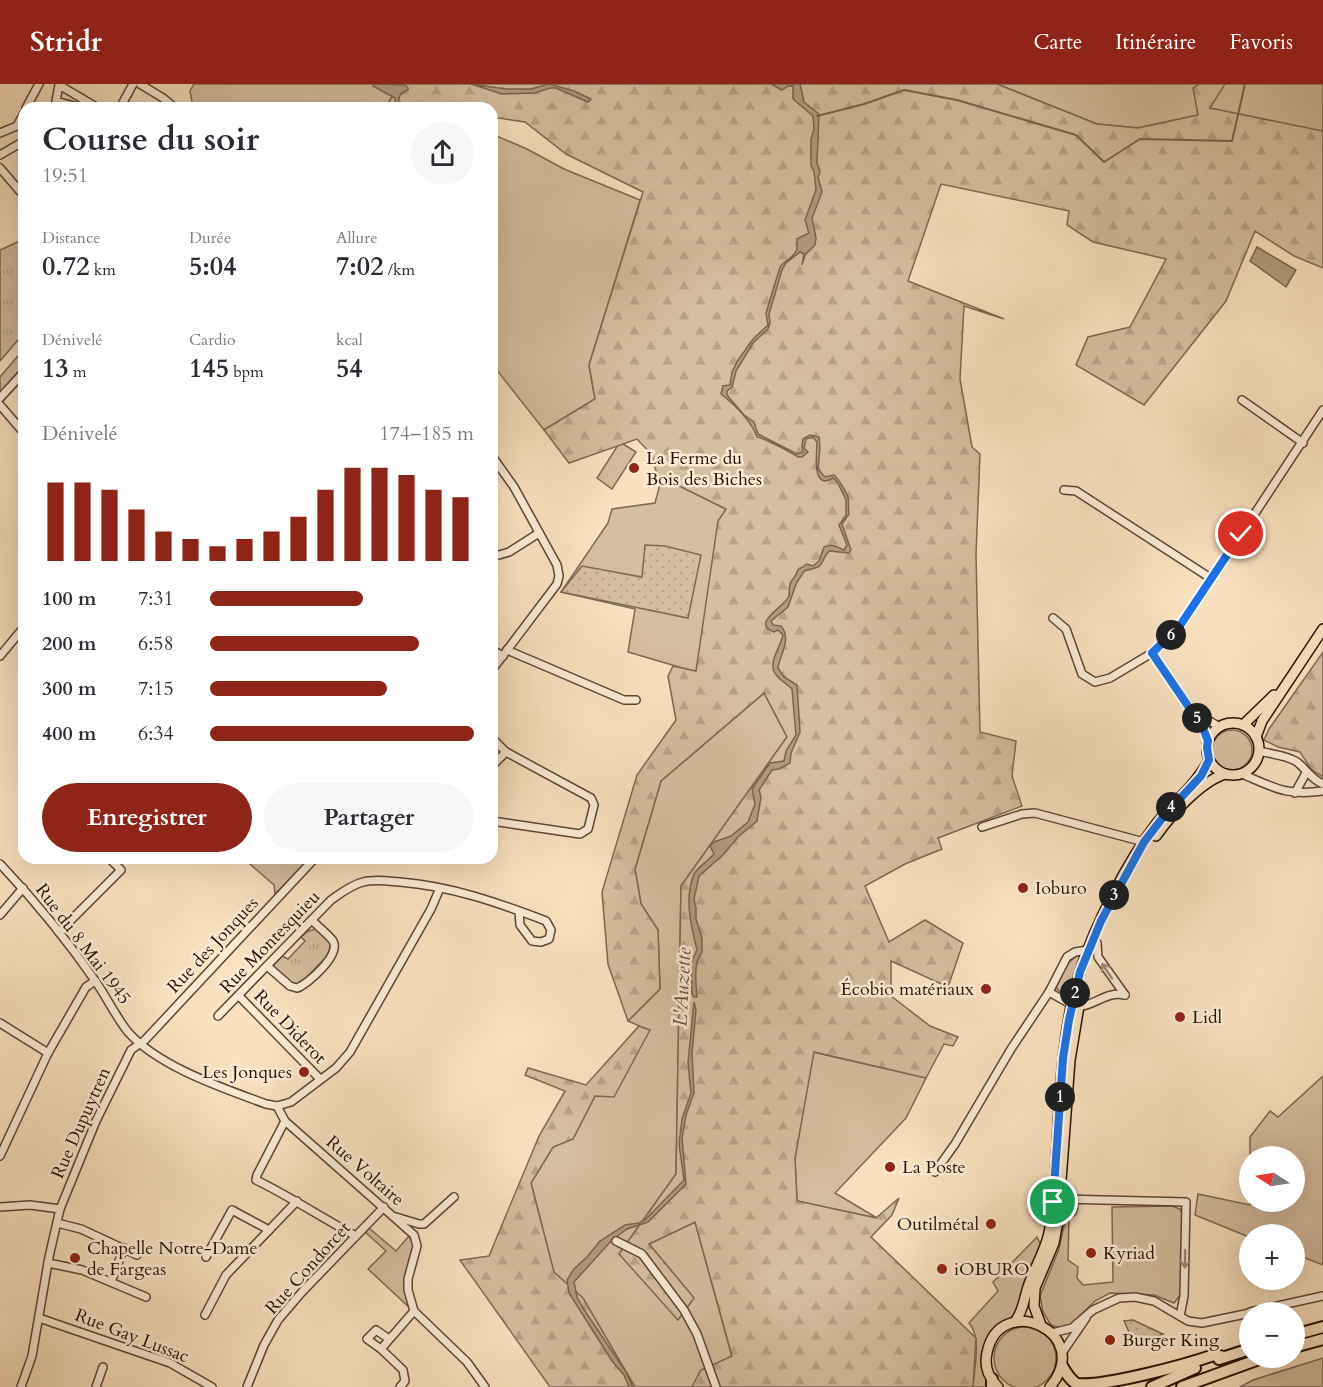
<!DOCTYPE html>
<html lang="fr">
<meta charset="utf-8">
<style>
body{margin:0;font-family:Cardo,serif;background:#f7f7f7;color:#2b2b33;height:100vh;display:flex;flex-direction:column;font-size:22px;white-space:nowrap}
*{box-sizing:border-box;margin:0}
p{font-size:20px;color:#7c7c81}
.icon{flex:none;width:33px;height:33px;fill:none;stroke:currentColor;stroke-width:2;stroke-linecap:round;stroke-linejoin:round}
.map{position:relative;flex:1;overflow:hidden}
.sheet{position:absolute;left:18px;top:18px;width:480px;height:762px;display:flex;flex-direction:column;background:#fff;border-radius:18px;box-shadow:0 6px 24px #0002}
.sheet>*{flex:none}
.needle{width:39px;rotate:282deg}
.fabs{position:absolute;left:1239px;top:1062px;display:grid;gap:12px}
.fabs a{display:grid;place-items:center;width:66px;height:66px;border-radius:50%;background:#fff;box-shadow:0 6px 24px #0002;font-size:30px}
.pin{position:absolute;display:grid;place-items:center;width:51px;height:51px;color:#fff;margin:-26px;border:3px solid #fff;border-radius:50%;box-shadow:0 2px 6px #0007}
.km{position:absolute;width:30px;height:30px;margin:-15px;border-radius:50%;background:#222;color:#fff;font-size:16px;line-height:30px;text-align:center}
.round{display:grid;place-items:center;flex:none;width:63px;height:63px;border-radius:32px;background:#f7f7f7}
.head{display:flex;align-items:center;justify-content:space-between;height:102px;padding:0 24px}
h1{font-size:33px;font-weight:800;line-height:45px}
.figures{display:grid;grid-template-columns:repeat(3,1fr);gap:9px;height:102px;padding:6px 24px}
.figures div{display:grid;align-content:center}
.figures b{font-size:26px;font-weight:800}
.figures small{font-size:16px;font-weight:400}
.figures p{font-size:16px}
.chart{height:168px;padding:12px 24px}
.chart p{display:flex;justify-content:space-between}
.chart svg{width:100%;height:108px;margin-top:6px;stroke:#8f2418;stroke-width:6}
.primary-button{display:flex;gap:12px;margin-top:auto;padding:12px 24px}
.primary-button a{flex:1;height:69px;border-radius:36px;background:#8f2418;color:#fff;font-size:24px;font-weight:800;line-height:69px;text-align:center}
.primary-button a+a{background:#f7f7f7;color:#2b2b33}
ul{padding:0 24px;list-style:none;font-size:20px}
li{display:grid;grid-template-columns:96px 72px 1fr;align-items:center;height:45px}
li i{height:15px;border-radius:8px;background:#8f2418}
header{display:flex;align-items:center;gap:36px;box-sizing:border-box;height:84px;padding:0 30px;background:#8f2418;color:#fff}
header strong{font-size:28px}
nav{display:flex;gap:33px;margin-inline-start:auto;font-size:21px}
.map>svg:first-child{display:block}
.grass{fill:#d6bea0;stroke:#7f6752;stroke-width:1.5}
.forest{fill:url(#forest-firs);stroke:#7f6752;stroke-width:1.5}
.park{fill:url(#park-tufts);stroke:#7f6752;stroke-width:1.5}
.garden{fill:url(#garden-dots);stroke:#7f6752;stroke-width:1.5}
.water{fill:#b39b80;stroke:#7b634e;stroke-width:1.5}
.lines{fill:none;stroke-linecap:round;stroke-linejoin:round}
.stream{stroke:#7b634e;stroke-width:2}
.minor-casing{stroke:#5c4433;stroke-width:10}
.major-casing{stroke:#281004;stroke-width:12}
.highway-casing{stroke:#281004;stroke-width:14}
.minor{stroke:#fcecd6;stroke-width:7}
.major{stroke:#fae2c0;stroke-width:9}
.highway{stroke:#fae2c0;stroke-width:10}
.oneway{stroke:#9d8978}
.route-casing{stroke:#fff;stroke-width:12}
.route{stroke:#1a73e8;stroke-width:8}
.poi-dot{fill:#8f2418;stroke:#fcecd6;stroke-width:2}
.labels{text-anchor:middle;dominant-baseline:central;stroke-width:5;stroke-linejoin:round;paint-order:stroke}
.poi-label{font-size:18px;fill:#281004;stroke:#fcecd6;text-anchor:start}
.street-label{font-size:18px;fill:#281004;stroke:#fcecd6}
.water-label{font-size:20px;font-style:italic;fill:#674f3c;stroke:#fcecd6}
</style>
<header>
<strong>Stridr</strong>
<nav><a>Carte</a><a>Itinéraire</a><a>Favoris</a></nav>
</header>
<div class="map">
<svg width="1323" height="1303" viewBox="0 0 1323 1303">
<defs>
<pattern id="forest-firs" width="22" height="20" patternUnits="userSpaceOnUse" patternTransform="scale(1.5)"><rect width="22" height="20" fill="#d6bea0"/><path d="M5 1l3.5 6h-7zM16 11l3.5 6h-7z" fill="#b8a288"/></pattern>
<pattern id="park-tufts" width="24" height="20" patternUnits="userSpaceOnUse" patternTransform="scale(1.5)"><rect width="24" height="20" fill="#d6bea0"/><path d="M3 7l-1-3M5 7V3M7 7l1-3M15 17l-1-3M17 17v-4M19 17l1-3" fill="none" stroke="#b8a288"/></pattern>
<pattern id="garden-dots" width="8" height="8" patternUnits="userSpaceOnUse" patternTransform="scale(1.5)"><rect width="8" height="8" fill="#d6bea0"/><path d="M2 2h.1M6 6h.1" fill="none" stroke="#b8a288" stroke-width="1.8" stroke-linecap="round"/></pattern>
</defs>
<rect width="100%" height="100%" fill="#fae2c0"/>
<filter id="stains"><feTurbulence type="fractalNoise" baseFrequency=".00333" numOctaves="4"/><feColorMatrix values="0 0 0 0 .2 0 0 0 0 .09 0 0 0 0 .02 0 0 0 .5 -.17"/></filter>
<radialGradient id="worn" r=".72"><stop offset=".6" stop-color="#630" stop-opacity="0"/><stop offset="1" stop-color="#630" stop-opacity=".3"/></radialGradient>
<g class="grass">
<path d="M194,0h206l-15,24h-192l-3,-17z"/>
<path d="M997,0h326v50l-125,-19 -60,13 -41,-4z"/>
<path d="M492,50l35,15 37,20 76,31 -51,165 6,34 -51,31 -52,-66z"/>
<path d="M24,265v16l-24,28v-16z"/>
<path d="M620,358l16,10 -24,37 -15,-11z"/>
<path d="M662,393l64,32 -30,163 -68,-20 7,-43 -74,-17 47,-69 4,-14 43,-6z"/>
<path d="M764,609l23,44 -106,149 -5,288 -57,80 75,44 -45,-54 46,-22 37,135 -31,13 -9,17h-57l-52,-88 -29,-26 -23,-90 22,-36 20,-8 22,-43 54,-66 -21,-9 32,-32 -2,-59 -17,-26 -6,-35 26,-88z"/>
<circle cx="1232" cy="666" r="20"/>
<path d="M243,774h68l-36,36 -1,-9z"/>
<path d="M1078,871l2,3 -12,40 -11,-9 -1,-4 12,-22z"/>
<path d="M813,968l113,26 -20,40 -71,75 42,25 -80,-17 -2,-43z"/>
<path d="M1323,992v189l-28,-11 -1,-20h-44l-1,3 -54,-22 3,-21 52,11 1,-3h43v-46h-44v-19l20,-26 8,6z"/>
<path d="M1071,1122h7c0,6 -2,11 -9,12l-1,42 10,7 -1,11 6,7 30,-3 -1,-75 60,-1 8,3 3,8 -1,76 -8,10 -20,-8 -44,-2 -15,8 -25,24 -10,3 -9,-3 -8,-13 -3,-16 19,-47 7,-32z"/>
<path d="M369,1144l27,23 13,-15 5,10c-8,26 -12,39 -2,64l-44,-41 18,-18 -21,-19z"/>
<path d="M1037,1153l4,8 -26,72 -16,9 -10,10 -8,18 8,33h-16c1,-19 9,-50 -4,-64l29,-32 -5,-9z"/>
<circle cx="1025" cy="1274" r="31"/>
<path d="M1323,1274v29h-83l13,-7z"/>
</g>
<g class="forest">
<path d="M400,0h597l100,40 41,4 60,-13 -5,-27 6,-4h26l-15,24 113,23v137l-29,-12 -39,-25 -29,70 -82,104 -68,-40 12,-28 42,-10 36,-68 -73,-17 -26,-17 2,-14 -128,-27 -33,97 96,38 -40,-13 -4,73 12,68 8,7 -4,101 4,177 36,9 -4,35 10,30 -84,32 4,11 -37,15 -40,22 24,56 36,-22 38,23 -15,44 -57,-26v35l39,30 28,11 -5,9 -9,-2 -18,34 -112,-26 -19,106 2,43 79,17 23,-20 -7,17 -21,22 105,101 -3,49h-281l9,-17 31,-14 -37,-134 -46,22 45,54 -16,22 -59,-66 57,-80 5,-288 106,-149 -23,-44 -103,88 -26,88 6,35 17,26 2,59 -32,32 -20,-57 -6,-72 35,-117 39,-55 -8,-44 5,-10 23,5 22,-150 8,-12 -69,-34 -5,-20 -15,-16 -68,24 -25,-33 51,-31 -6,-34 54,-173 -77,-38 -41,-32 -33,-5v-9h-107z"/>
<path d="M1323,568v125l-12,-8 -11,-17 -22,-5 -14,-7 5,-11z"/>
<path d="M639,942l11,4 -36,67 -19,-1 -22,43 -20,8 -22,36 23,89 29,26 52,89h-85l-90,-127 29,-4 50,-120 26,-45 -40,-16 3,-7 58,17z"/>
</g>
<g class="park">
<path d="M24,155v94l-24,28v-111z"/>
<path d="M316,845l14,14 1,9 -30,31 -8,2 -20,-19 9,-10 6,3 17,-18 -4,-4 7,-6z"/>
</g>
<g class="garden">
<path d="M645,461l20,1 36,9 -13,63 -127,-26 21,-26 60,11z"/>
<path d="M1133,1236l30,14 -28,11 -11,-24z"/>
</g>
<g class="water">
<path d="M375,0l30,1 3,3v2c-6,2 -10,5 -9,12l10,3 3,3h-16l-1,-10 -22,-12z"/>
<path d="M471,0l35,5h25l18,-5 25,7 17,8 -3,3 -32,-14h-6l-15,5 -33,1z"/>
<path d="M771,0h29l4,18 15,12 -2,49 3,9 -2,5 4,15 -10,26 4,20 -1,7 -10,10 -3,10 2,-11 -4,-2 -14,11 -4,7 -13,44 1,9 -2,6 -15,14 -17,28 -4,16 -5,4v4l17,20 10,7 4,12 39,20 6,-2 -1,-6 1,-7 7,-4 9,2 1,11 -2,21 7,8 9,-2c4,3 12,17 14,22 1,5 0,12 1,17l-7,10 9,26 -2,3 -20,-2c-12,15 -1,14 -25,20l-8,13 -8,23 -17,14 2,4 8,1c11,13 -1,28 -3,42l6,9 13,8 3,47 -9,21 -1,10 -11,6 -7,1 -13,20 2,7 -4,24 -19,16 -15,18 -24,21 -5,23 2,9v11l6,19v14c-9,11 -6,31 -5,45h-3l-2,-3 -1,-31 6,-13c-6,-24 -13,-52 -3,-76 4,-7 14,-13 20,-20l-4,-8 4,-4 17,-6 17,-14 7,-18 -3,-15 18,-26 14,-2 2,-10 10,-16 -4,-46c-4,-5 -10,-7 -15,-13 -11,-12 3,-27 6,-41l-5,-5 -4,2c-24,-9 11,-25 15,-36 1,-3 -1,-9 2,-14 3,-5 5,-6 7,-12l9,-6 6,2 6,-5 5,-14c8,-4 13,0 20,3l3,-5 -8,-20 7,-10v-16c-5,-7 -6,-16 -13,-21 -22,14 -16,-27 -16,-36l-4,-5 -7,2 -2,9 4,4 -6,5h-4c-6,-4 -34,-19 -41,-20 -6,-16 -22,-32 -36,-43l2,-8 7,-1 2,-13 6,-12 16,-22 14,-13 -2,-12 14,-46c4,-6 15,-10 17,-18 0,-3 0,-7 0,-10l12,-6 -4,-13 11,-30 -2,-19 -3,-5v-27l3,-10 -1,-13 -20,-17v-13h-5l-6,4z"/>
<path d="M1257,163l39,23 -10,17 -36,-26z"/>
<path d="M694,918l2,8 -4,43 2,40 -8,22 -4,23 4,46 -38,38 -21,7 -15,11 -38,42 3,15 6,11 43,64 6,13v2h-3l-5,-12 -12,-14 -43,-68 -2,-13 7,-11 13,-12 13,-16 25,-16 14,-2 7,-4 38,-39 -5,-36 3,-25 9,-26 -3,-30z"/>
</g>
<g class="lines">
<path class="stream" d="M817,32l47,-12 40,-14 53,10 119,35 28,27 36,-23 92,2 13,-57"/>
<defs>
<g id="minor">
<path d="M140,0l23,14 12,10"/>
<path d="M26,24l13,-24"/>
<path d="M81,24l-25,-7 3,-16 39,23"/>
<path d="M120,24l13,-24"/>
<path d="M0,49l17,-7 7,-13"/>
<path d="M0,71l24,-14"/>
<path d="M0,84l24,28"/>
<path d="M0,314l24,-26"/>
<path d="M1242,316l61,43"/>
<path d="M0,321l24,28"/>
<path d="M492,372l22,31 43,78 2,11 -2,8 -65,86"/>
<path d="M1064,406l12,1 136,88"/>
<path d="M492,473l17,-5 30,-19"/>
<path d="M1053,534l13,11 16,45 13,8 15,-4 42,-25"/>
<path d="M492,566l11,6"/>
<path d="M507,566l117,50h12"/>
<path d="M0,572l24,-29"/>
<path d="M1194,628l26,15"/>
<path d="M492,654l14,14 85,46 3,7 -6,24 -8,5 -88,-13"/>
<path d="M1208,657l-16,-31 -40,-57 28,-26 143,-217"/>
<path d="M1259,667c11,3 28,4 38,11 9,7 14,17 26,22"/>
<path d="M492,682l14,-14"/>
<path d="M1242,690c33,14 44,22 81,17"/>
<path d="M1295,709l11,-20"/>
<path d="M982,743l40,-13 13,-1 109,29"/>
<path d="M0,780c35,37 67,76 96,118 11,16 20,35 32,50 31,35 95,56 138,72l11,2 14,-4 45,-34 14,-16 81,-143 9,-21"/>
<path d="M0,831l23,-27"/>
<path d="M59,848l62,-62 -12,-12"/>
<path d="M1097,859l1,14 27,38"/>
<path d="M267,882l23,20 7,2c11,-4 44,-33 36,-47 -5,-7 -15,-14 -21,-21"/>
<path d="M1049,908l23,13"/>
<path d="M239,912l81,83"/>
<path d="M1078,923c18,-2 28,-16 47,-12"/>
<path d="M218,932l113,-116c10,-7 20,-15 32,-18 12,-3 24,-1 37,0 51,4 99,21 146,39l5,9 -2,9 -8,3 -9,-1 -12,-16 -1,-14"/>
<path d="M0,939l48,30"/>
<path d="M277,1022l8,15 129,114 3,11 -9,33v11l6,21 53,51 18,25"/>
<path d="M285,1037l-28,54 -1,5c35,17 66,38 100,56"/>
<path d="M0,1072l48,-103 38,-66 9,-6"/>
<path d="M935,1088l20,-28 56,-95 38,-57 18,-35 8,-5 13,-2"/>
<path d="M1061,1115l125,3 -2,94 -4,20"/>
<path d="M0,1123l30,-2 30,4"/>
<path d="M396,1133l23,7h5l30,-27"/>
<path d="M57,1139l24,6 56,26"/>
<path d="M616,1157l26,13 42,56 13,24 19,53"/>
<path d="M206,1173l26,-47 37,20"/>
<path d="M48,1179l34,7 64,27"/>
<path d="M111,1198l13,-34"/>
<path d="M1250,1228l73,-16"/>
<path d="M205,1231l21,-40 71,-74"/>
<path d="M39,1234l131,45 42,24"/>
<path d="M1052,1249l20,-5 21,-18 26,-12 16,-1 19,4 34,20 14,2 48,-10"/>
<path d="M381,1265l-14,-10 9,-9 13,9"/>
<path d="M1062,1269l24,-35"/>
<path d="M21,1303l11,-31 17,-99 11,-48 36,-88 35,-71 14,-10 170,-182"/>
<path d="M96,1303l7,-20"/>
<path d="M247,1303l17,-42 14,-25 24,-28 82,-85"/>
<path d="M400,1303l5,-6 -2,-11 -22,-21 33,-38"/>
</g>
<g id="major">
<circle cx="1233" cy="665" r="26"/>
<path d="M1243,641l31,-30"/>
<path d="M1256,653l6,-16 61,-92"/>
<path d="M1156,752c15,-21 44,-54 69,-62"/>
<path d="M1015,1238c9,-12 9,-25 14,-38 6,-17 16,-33 20,-51 5,-23 5,-48 7,-72 4,-63 5,-128 24,-189 15,-47 47,-110 77,-149 17,-21 39,-38 52,-63"/>
<path d="M1041,1241l-7,-19 1,-18 19,-45 4,-22 12,-161 11,-66"/>
<path d="M998,1303c-9,-9 -14,-21 -11,-34 12,-63 109,-21 63,34"/>
</g>
<g id="highway">
<path d="M1294,1251l29,-8"/>
<path d="M1294,1263l29,-8"/>
<path d="M1219,1275l31,-10"/>
<path d="M1062,1282c4,7 8,14 15,18 27,3 108,-19 137,-29l10,2"/>
<path d="M992,1295v8"/>
<path d="M1152,1303l43,-19"/>
<path d="M1182,1303l80,-29"/>
</g>
</defs>
<use href="#minor" class="minor-casing"/>
<use href="#major" class="major-casing"/>
<use href="#highway" class="highway-casing"/>
<use href="#minor" class="minor"/>
<use href="#major" class="major"/>
<use href="#highway" class="highway"/>
</g>
<defs><path id="oneway-shaft" d="M-6 0H5M1.5-3L5.5 0L1.5 3" fill="none" stroke-width="1.6" stroke-linecap="round" stroke-linejoin="round" transform="scale(1.5)"/></defs>
<g class="oneway">
<use href="#oneway-shaft" transform="translate(1107 887) rotate(-124)"/>
<use href="#oneway-shaft" transform="translate(1185 1175) rotate(91)"/>
</g>
<g class="lines">
<defs>
<path id="route" d="M1053,1118l10,-144 6,-38 11,-48 21,-51 43,-79 20,-26 37,-40 8,-16 -2,-13 1,-6 -5,-13 -51,-75 27,-26 62,-93"/>
</defs>
<use href="#route" class="route-casing"/>
<use href="#route" class="route"/>
</g>
<g class="poi-dot">
<circle cx="634" cy="384" r="6"/>
<circle cx="1023" cy="804" r="6"/>
<circle cx="986" cy="905" r="6"/>
<circle cx="1180" cy="933" r="6"/>
<circle cx="304" cy="988" r="6"/>
<circle cx="890" cy="1083" r="6"/>
<circle cx="991" cy="1140" r="6"/>
<circle cx="1091" cy="1169" r="6"/>
<circle cx="75" cy="1174" r="6"/>
<circle cx="942" cy="1185" r="6"/>
<circle cx="1110" cy="1256" r="6"/>
</g>
<g class="labels">
<g class="poi-label">
<text x="646" y="374">La Ferme du<tspan x="646" dy="21">Bois des Biches</tspan></text>
<text x="1035" y="804">Ioburo</text>
<text x="974" y="905" text-anchor="end">Écobio matériaux</text>
<text x="1192" y="933">Lidl</text>
<text x="292" y="988" text-anchor="end">Les Jonques</text>
<text x="902" y="1083">La Poste</text>
<text x="979" y="1140" text-anchor="end">Outilmétal</text>
<text x="87" y="1164">Chapelle Notre-Dame<tspan x="87" dy="21">de Fargeas</tspan></text>
<text x="1103" y="1169">Kyriad</text>
<text x="954" y="1185">iOBURO</text>
<text x="1122" y="1256">Burger King</text>
</g>
<g class="street-label">
<text transform="translate(270 858) rotate(-46)">Rue Montesquieu</text>
<text transform="translate(83 860) rotate(53)">Rue du 8 Mai 1945</text>
<text transform="translate(213 861) rotate(-47)">Rue des Jonques</text>
<text transform="translate(290 943) rotate(46)">Rue Diderot</text>
<text transform="translate(81 1039) rotate(-66)">Rue Dupuytren</text>
<text transform="translate(365 1087) rotate(41)">Rue Voltaire</text>
<text transform="translate(308 1184) rotate(-48)">Rue Condorcet</text>
<text transform="translate(132 1252) rotate(21)">Rue Gay Lussac</text>
</g>
<g class="water-label">
<text transform="translate(682 903) rotate(-87)">L'Auzette</text>
</g>
</g>
<rect width="100%" height="100%" filter="url(#stains)"/>
<rect width="100%" height="100%" fill="url(#worn)"/>
</svg>
<div class="fabs">
<a><svg class="needle" viewBox="-14 -14 28 28"><path d="M0-13l5 13h-10z" fill="#e53935"/><path d="M0 13l5-13h-10z" fill="#7c7c81"/></svg></a>
<a>+</a>
<a>−</a>
</div>
<div class="pin" style="left:1053px;top:1118px;background:#1e9e55"><svg class="icon" aria-label="arrive" viewBox="0 0 24 24"><path d="M6 21V4h12l-3 4 3 4H6"/></svg></div>
<div class="pin" style="left:1241px;top:450px;background:#d93025"><svg class="icon" aria-label="check" viewBox="0 0 24 24"><path d="M5 12l5 5 9-10"/></svg></div>
<b class="km" style="left:1060px;top:1013px">1</b>
<b class="km" style="left:1075px;top:909px">2</b>
<b class="km" style="left:1114px;top:811px">3</b>
<b class="km" style="left:1171px;top:723px">4</b>
<b class="km" style="left:1197px;top:634px">5</b>
<b class="km" style="left:1171px;top:551px">6</b>
<section class="sheet">
<div class="head"><div><h1>Course du soir</h1><p>19:51</p></div><a class="round"><svg class="icon" aria-label="share" viewBox="0 0 24 24"><path d="M12 15V3M7 8l5-5 5 5M5 13v7h14v-7"/></svg></a></div>
<div class="figures">
<div><p>Distance</p><b>0.72<small> km</small></b></div>
<div><p>Durée</p><b>5:04</b></div>
<div><p>Allure</p><b>7:02<small> /km</small></b></div>
</div>
<div class="figures">
<div><p>Dénivelé</p><b>13<small> m</small></b></div>
<div><p>Cardio</p><b>145<small> bpm</small></b></div>
<div><p>kcal</p><b>54</b></div>
</div>
<div class="chart"><p><span>Dénivelé</span>174–185 m</p>
<svg viewBox="0 0 160 44" preserveAspectRatio="none"><path d="M5 44V12M15 44V12M25 44V15M35 44V23M45 44V32M55 44V35M65 44V38M75 44V35M85 44V32M95 44V26M105 44V15M115 44V6M125 44V6M135 44V9M145 44V15M155 44V18"/></svg>
</div>
<ul>
<li><b>100 m</b>7:31<i style="width:58%"></i></li>
<li><b>200 m</b>6:58<i style="width:79%"></i></li>
<li><b>300 m</b>7:15<i style="width:67%"></i></li>
<li><b>400 m</b>6:34<i style="width:100%"></i></li>
</ul>
<div class="primary-button"><a>Enregistrer</a><a>Partager</a></div>
</section>
</div>
